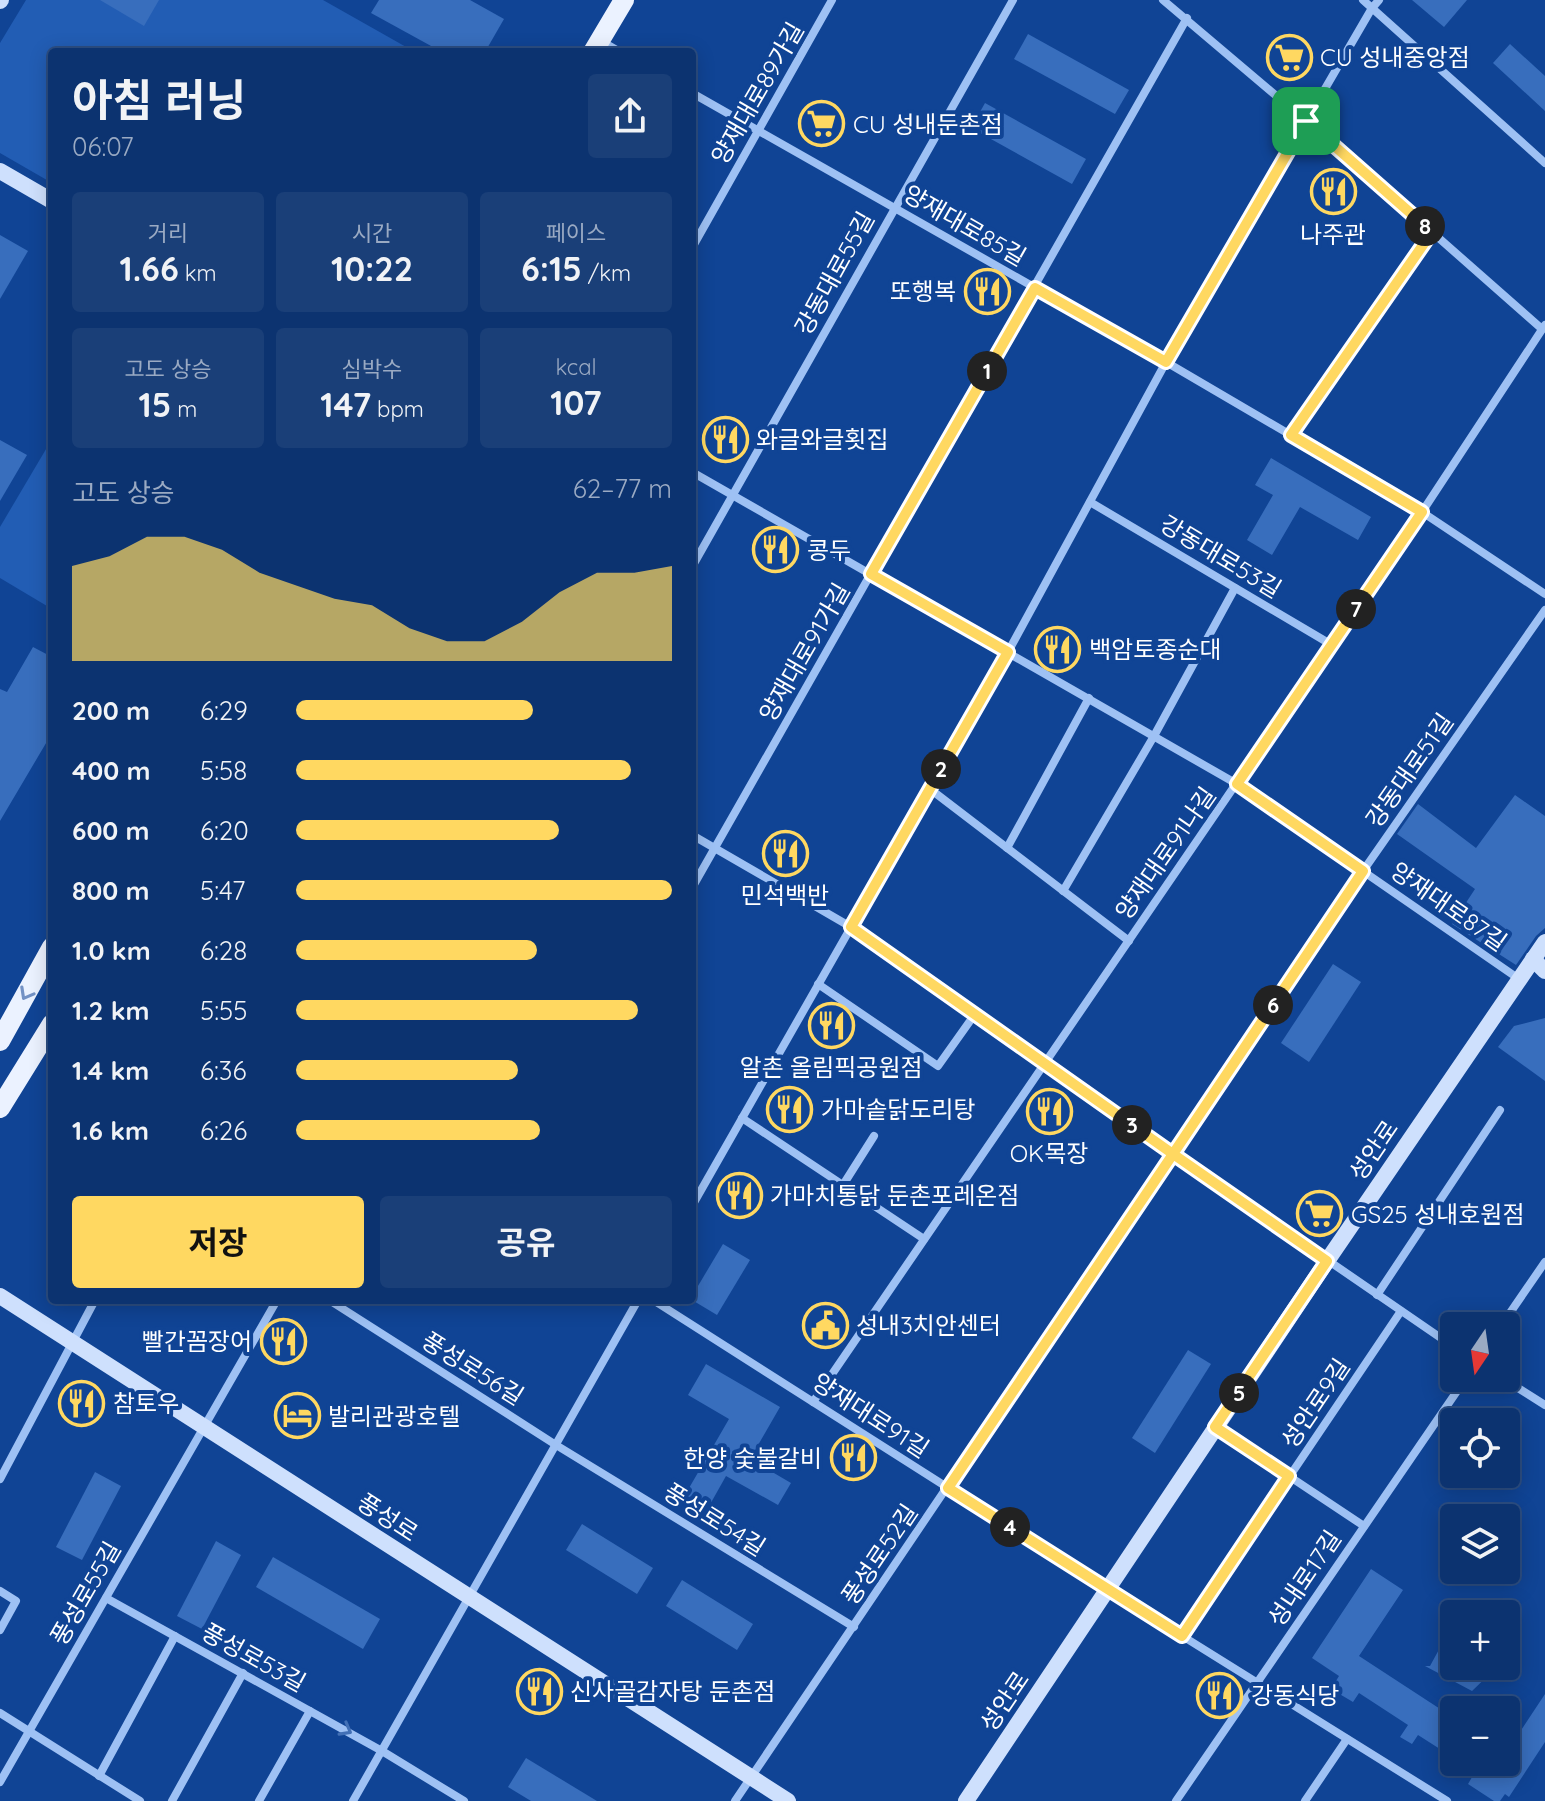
<!DOCTYPE html>
<html lang="ko">
<meta charset="utf-8">
<style>
body{margin:0;font-family:Quicksand,"Noto Sans KR",sans-serif;background:#1a3f78;color:#f1f3f6;height:100vh;display:flex;flex-direction:column;font-size:30px;white-space:nowrap}
*{box-sizing:border-box;margin:0}
p{font-size:26px;color:#9aaac3}
.icon{flex:none;width:44px;height:44px;fill:none;stroke:currentColor;stroke-width:2;stroke-linecap:round;stroke-linejoin:round}
.map{position:relative;flex:1;overflow:hidden}
.details{position:absolute;left:48px;top:48px;width:648px;height:1256px;display:flex;flex-direction:column;background:#0c3370;border-radius:8px;box-shadow:0 4px 20px #0003,0 0 0 2px #2c4e83}
.details>*{flex:none}
.needle{width:52px;rotate:193deg}
.fabs{position:absolute;left:1440px;top:1312px;display:grid;gap:16px}
.fabs a{display:grid;place-items:center;width:80px;height:80px;border-radius:8px;background:#0c3370;box-shadow:0 4px 20px #0003,0 0 0 2px #2c4e83;font-size:40px}
.pin{position:absolute;display:grid;place-items:center;width:68px;height:68px;color:#fff;margin:-34px;border-radius:16px;box-shadow:0 4px 12px #0006}
.km{position:absolute;width:40px;height:40px;margin:-20px;border-radius:50%;background:#222;color:#fff;font-size:22px;line-height:40px;text-align:center}
.round{display:grid;place-items:center;flex:none;width:84px;height:84px;border-radius:8px;background:#1a3f78}
.headline{display:flex;align-items:center;justify-content:space-between;height:136px;padding:0 24px}
h1{font-size:44px;font-weight:700;line-height:60px}
.metrics{display:grid;grid-template-columns:repeat(3,1fr);gap:12px;height:136px;padding:8px 24px}
.metrics div{display:grid;align-content:center;border-radius:8px;background:#1a3f78;text-align:center}
.metrics b{font-size:34px;font-weight:700}
.metrics small{font-size:22px;font-weight:400}
.metrics p{font-size:22px}
.chart{height:224px;padding:16px 24px}
.chart p{display:flex;justify-content:space-between}
.chart svg{width:100%;height:144px;margin-top:8px;fill:#ffd861;opacity:.7}
.action{display:flex;gap:16px;margin-top:auto;padding:16px 24px}
.action a{flex:1;height:92px;border-radius:8px;background:#ffd861;color:#111;font-size:32px;font-weight:700;line-height:92px;text-align:center}
.action a+a{background:#1a3f78;color:#f1f3f6}
ul{padding:0 24px;list-style:none;font-size:26px}
li{display:grid;grid-template-columns:128px 96px 1fr;align-items:center;height:60px}
li i{height:20px;border-radius:10px;background:#ffd861}
.map>svg:first-child{display:block}
.green{fill:#225db4}
.building{fill:#386ebd}
.lines{fill:none;stroke-linecap:round;stroke-linejoin:round}
.street{stroke:#9ec1f4;stroke-width:8}
.secondary{stroke:#cee0fd;stroke-width:16}
.primary{stroke:#ebf2ff;stroke-width:20}
.oneway{stroke:#7392c5}
.oneway2{stroke:#4270b6}
.route-casing{stroke:#fff;stroke-width:16}
.route{stroke:#ffd861;stroke-width:10}
.labels{text-anchor:middle;dominant-baseline:central;stroke-width:8;stroke-linejoin:round;paint-order:stroke}
.poi-label{font-size:24px;fill:#fff;stroke:#104495;text-anchor:start}
.street-label{font-size:24px;fill:#fff;stroke:#104495}
</style>
<div class="map">
<svg width="1545" height="1801" viewBox="0 0 1545 1801">
<rect width="100%" height="100%" fill="#104495"/>
<g class="green">
<path d="M26,0h297l92,52h-363v131l-52,-30v-110z"/>
<path d="M52,439v170l-52,-31v-51z"/>
</g>
<g class="building">
<path d="M100,0h59l-15,26z"/>
<path d="M379,0h91l34,19 -19,33h-43l-71,-39z"/>
<path d="M1412,0h55l-23,27z"/>
<path d="M1028,34l101,56 -14,24 -101,-55z"/>
<path d="M1510,44l35,32v35l-52,-48z"/>
<path d="M985,103l101,56 -14,25 -101,-56z"/>
<path d="M0,235l28,16 -28,48z"/>
<path d="M0,440l27,15 -27,46z"/>
<path d="M1271,458l100,59 -13,23 -58,-33 -28,48 -25,-15 26,-45 -18,-10z"/>
<path d="M33,647l19,10v76l-52,88v-132l7,3z"/>
<path d="M1515,795l30,21v112l-9,8 -20,29 -64,-41 23,-35 -78,-55 21,-30 58,44z"/>
<path d="M1333,964l28,18 -52,80 -28,-19z"/>
<path d="M1545,1018v63l-47,-34 16,-21z"/>
<path d="M723,1244l27,16 -33,55 -25,-15v-4z"/>
<path d="M1188,1350l23,14 -56,89 -23,-15z"/>
<path d="M706,1364l74,43 -30,52 41,24 -13,22 -52,-29 -18,32 -23,-13 44,-76 -41,-24z"/>
<path d="M95,1472l26,14 -39,74 -26,-13z"/>
<path d="M582,1524l71,44 -16,26 -71,-44z"/>
<path d="M216,1541l25,14 -39,74 -25,-13z"/>
<path d="M273,1557l107,62 -17,30 -107,-62z"/>
<path d="M1371,1569l32,21 -44,66 95,62v40l-36,-23 -6,9 -12,-7 8,-12 -49,-32 -6,9 -22,-13 8,-13 -27,-18z"/>
<path d="M682,1580l71,44 -16,26 -71,-44z"/>
<path d="M1454,1622v44h44l-26,25 -47,-25h5z"/>
<path d="M1545,1694v48l-36,55 -4,-3 -5,7h-6l-26,-17 7,-12 -15,-10h46v-9z"/>
<path d="M526,1758l71,43h-66l-23,-14z"/>
</g>
<g class="lines">
<g class="street">
<path d="M1163,0l143,121 236,208"/>
<path d="M1363,0l182,163"/>
<path d="M601,41l19,11"/>
<path d="M692,93l474,269 256,150 123,82"/>
<path d="M692,248l140,-248"/>
<path d="M1291,435l141,-203"/>
<path d="M692,472l545,312 282,195"/>
<path d="M1090,502l242,143"/>
<path d="M692,567l321,-567"/>
<path d="M930,789l199,152"/>
<path d="M692,835l159,92 322,227 281,193"/>
<path d="M1007,848l82,-150"/>
<path d="M692,888l495,-870"/>
<path d="M1063,891l91,-155 81,-148"/>
<path d="M818,984l120,82 37,-52"/>
<path d="M742,1118l182,121"/>
<path d="M843,1185l31,-49"/>
<path d="M692,1206l316,-554 158,-290 206,-354 7,-8"/>
<path d="M1377,1295l123,-185"/>
<path d="M329,1300l227,145 298,182"/>
<path d="M653,1300l454,289 340,212"/>
<path d="M1501,1326l44,-64"/>
<path d="M1502,1378l43,27"/>
<path d="M813,1402l609,-890 123,-187"/>
<path d="M1215,1427l149,99"/>
<path d="M0,1479l95,-179"/>
<path d="M0,1591l16,10 -16,29"/>
<path d="M106,1598l276,153 82,50"/>
<path d="M1182,1636l219,-325"/>
<path d="M0,1713l140,88"/>
<path d="M99,1776l76,-140"/>
<path d="M0,1782l277,-482"/>
<path d="M172,1801l71,-128"/>
<path d="M259,1801l51,-90"/>
<path d="M353,1801l285,-501"/>
<path d="M735,1801l628,-930 182,-261"/>
<path d="M1176,1801l290,-423"/>
<path d="M1305,1801l42,-62"/>
</g>
<g class="secondary">
<path d="M0,1l1,-1"/>
<path d="M0,171l52,30"/>
<path d="M1533,959l12,12"/>
<path d="M0,1296l788,505"/>
<path d="M966,1801l361,-540 218,-319"/>
</g>
<g class="primary">
<path d="M593,52l31,-52"/>
<path d="M0,1041l52,-94"/>
<path d="M0,1108l52,-84"/>
</g>
</g>
<defs><path id="oneway-chevron" d="M-2-3.5L2.5 0L-2 3.5" fill="none" stroke-width="1.6" stroke-linecap="round" stroke-linejoin="round" transform="scale(2)"/></defs>
<use class="oneway" href="#oneway-chevron" transform="translate(26 994) rotate(119)"/>
<use class="oneway2" href="#oneway-chevron" transform="translate(346 1730) rotate(29)"/>
<g class="lines">
<defs>
<path id="route" d="M1306,121l-140,241 -131,-74 -164,286 137,78 -157,275 322,227 -225,334 234,148 107,-160 -74,-49 112,-166 -154,-107 190,-283 -126,-87 185,-272 -131,-77 141,-203 -126,-111"/>
</defs>
<use href="#route" class="route-casing"/>
<use href="#route" class="route"/>
</g>
<defs>
<symbol id="supermarket-ring" viewBox="-11 -11 22 22"><circle r="9.5" fill="#104495" stroke="#ffd861" stroke-width="1.5"/><path d="M-6-5.5h2.5l.6 2H6L4.5 2H-2.5L-4.4-4H-6ZM-1.5 3.2a1.3 1.3 0 1 0 .1 0ZM3 3.2a1.3 1.3 0 1 0 .1 0Z" fill="#ffd861"/></symbol>
<symbol id="restaurant-ring" viewBox="-11 -11 22 22"><circle r="9.5" fill="#104495" stroke="#ffd861" stroke-width="1.5"/><path d="M-5-6h1v4h1v-4h1v4h1v-4h1v5L-1.5 .5V6h-2V.5L-5-1ZM5-6V6H3V1.5H1.5Q1.5-4 5-6Z" fill="#ffd861"/></symbol>
<symbol id="civic-ring" viewBox="-11 -11 22 22"><circle r="9.5" fill="#104495" stroke="#ffd861" stroke-width="1.5"/><path d="M-.6-6.5H3V-4.5H.6V-3L4-1V1h2V6H-6V1h2V-1L-.6-3ZM-1.2 2.5V6h2.4V2.5Z" fill="#ffd861"/></symbol>
<symbol id="hotel-ring" viewBox="-11 -11 22 22"><circle r="9.5" fill="#104495" stroke="#ffd861" stroke-width="1.5"/><path d="M-6-4.5h1.5V1H6V5H4.5V3h-9V5H-6ZM-4 0a1.8 1.8 0 1 1 3.6 0ZM.5 0V-2.5h3Q6-2.5 6 0Z" fill="#ffd861"/></symbol>
</defs>
<g fill-rule="evenodd">
<use href="#supermarket-ring" x="1264" y="32" width="51" height="51"/>
<use href="#supermarket-ring" x="796" y="98" width="51" height="51"/>
<use href="#restaurant-ring" x="1308" y="166" width="51" height="51"/>
<use href="#restaurant-ring" x="962" y="266" width="51" height="51"/>
<use href="#restaurant-ring" x="700" y="414" width="51" height="51"/>
<use href="#restaurant-ring" x="750" y="524" width="51" height="51"/>
<use href="#restaurant-ring" x="1032" y="624" width="51" height="51"/>
<use href="#restaurant-ring" x="760" y="828" width="51" height="51"/>
<use href="#restaurant-ring" x="806" y="1000" width="51" height="51"/>
<use href="#restaurant-ring" x="764" y="1084" width="51" height="51"/>
<use href="#restaurant-ring" x="1024" y="1086" width="51" height="51"/>
<use href="#restaurant-ring" x="714" y="1170" width="51" height="51"/>
<use href="#supermarket-ring" x="1294" y="1188" width="51" height="51"/>
<use href="#civic-ring" x="800" y="1300" width="51" height="51"/>
<use href="#restaurant-ring" x="258" y="1316" width="51" height="51"/>
<use href="#restaurant-ring" x="56" y="1378" width="51" height="51"/>
<use href="#hotel-ring" x="272" y="1390" width="51" height="51"/>
<use href="#restaurant-ring" x="828" y="1432" width="51" height="51"/>
<use href="#restaurant-ring" x="514" y="1666" width="51" height="51"/>
<use href="#restaurant-ring" x="1194" y="1670" width="51" height="51"/>
</g>
<g class="labels">
<g class="poi-label">
<text x="1320" y="57">CU 성내중앙점</text>
<text x="853" y="124">CU 성내둔촌점</text>
<text x="1333" y="234" text-anchor="middle">나주관</text>
<text x="956" y="291" text-anchor="end">또행복</text>
<text x="756" y="439">와글와글횟집</text>
<text x="807" y="550">콩두</text>
<text x="1089" y="649">백암토종순대</text>
<text x="785" y="895" text-anchor="middle">민석백반</text>
<text x="831" y="1067" text-anchor="middle">알촌 올림픽공원점</text>
<text x="821" y="1109">가마솥닭도리탕</text>
<text x="1049" y="1153" text-anchor="middle">OK목장</text>
<text x="770" y="1195">가마치통닭 둔촌포레온점</text>
<text x="1351" y="1214">GS25 성내호원점</text>
<text x="856" y="1325">성내3치안센터</text>
<text x="252" y="1341" text-anchor="end">빨간꼼장어</text>
<text x="113" y="1403">참토우</text>
<text x="328" y="1416">발리관광호텔</text>
<text x="822" y="1458" text-anchor="end">한양 숯불갈비</text>
<text x="570" y="1691">신사골감자탕 둔촌점</text>
<text x="1251" y="1695">강동식당</text>
</g>
<g class="street-label">
<text transform="translate(757 93) rotate(-60)">양재대로89가길</text>
<text transform="translate(965 225) rotate(30)">양재대로85길</text>
<text transform="translate(834 273) rotate(-61)">강동대로55길</text>
<text transform="translate(1221 556) rotate(31)">강동대로53길</text>
<text transform="translate(804 652) rotate(-60)">양재대로91가길</text>
<text transform="translate(1409 770) rotate(-55)">강동대로51길</text>
<text transform="translate(1165 853) rotate(-55)">양재대로91나길</text>
<text transform="translate(1449 906) rotate(35)">양재대로87길</text>
<text transform="translate(1373 1150) rotate(-56)">성안로</text>
<text transform="translate(473 1368) rotate(32)">풍성로56길</text>
<text transform="translate(1315 1403) rotate(-56)">성안로9길</text>
<text transform="translate(871 1415) rotate(33)">양재대로91길</text>
<text transform="translate(388 1517) rotate(33)">풍성로</text>
<text transform="translate(715 1519) rotate(32)">풍성로54길</text>
<text transform="translate(879 1554) rotate(-56)">풍성로52길</text>
<text transform="translate(1304 1578) rotate(-56)">성내로17길</text>
<text transform="translate(85 1593) rotate(-60)">풍성로55길</text>
<text transform="translate(254 1657) rotate(29)">풍성로53길</text>
<text transform="translate(1004 1701) rotate(-56)">성안로</text>
</g>
</g>
</svg>
<div class="fabs">
<a><svg class="needle" viewBox="-14 -14 28 28"><path d="M0-13l5 13h-10z" fill="#e53935"/><path d="M0 13l5-13h-10z" fill="#9aaac3"/></svg></a>
<a><svg class="icon" aria-label="locate" viewBox="0 0 24 24"><circle cx="12" cy="12" r="6"/><path d="M12 2v4M12 18v4M2 12h4M18 12h4"/></svg></a>
<a><svg class="icon" aria-label="layers" viewBox="0 0 24 24"><path d="M12 4l9 5-9 5-9-5zM3 14l9 5 9-5"/></svg></a>
<a>+</a>
<a>−</a>
</div>
<div class="pin" style="left:1306px;top:121px;background:#1e9e55"><svg class="icon" aria-label="arrive" viewBox="0 0 24 24"><path d="M6 21V4h12l-3 4 3 4H6"/></svg></div>
<b class="km" style="left:987px;top:371px">1</b>
<b class="km" style="left:941px;top:769px">2</b>
<b class="km" style="left:1132px;top:1125px">3</b>
<b class="km" style="left:1010px;top:1527px">4</b>
<b class="km" style="left:1239px;top:1393px">5</b>
<b class="km" style="left:1273px;top:1005px">6</b>
<b class="km" style="left:1356px;top:609px">7</b>
<b class="km" style="left:1425px;top:226px">8</b>
<section class="details">
<div class="headline"><div><h1>아침 러닝</h1><p>06:07</p></div><a class="round"><svg class="icon" aria-label="share" viewBox="0 0 24 24"><path d="M12 15V3M7 8l5-5 5 5M5 13v7h14v-7"/></svg></a></div>
<div class="metrics">
<div><p>거리</p><b>1.66<small> km</small></b></div>
<div><p>시간</p><b>10:22</b></div>
<div><p>페이스</p><b>6:15<small> /km</small></b></div>
</div>
<div class="metrics">
<div><p>고도 상승</p><b>15<small> m</small></b></div>
<div><p>심박수</p><b>147<small> bpm</small></b></div>
<div><p>kcal</p><b>107</b></div>
</div>
<div class="chart"><p><span>고도 상승</span>62–77 m</p>
<svg viewBox="0 0 160 44" preserveAspectRatio="none"><path d="M0 44V15L10 12L20 6L30 6L40 10L50 17L60 21L70 25L80 27L90 34L100 38L110 38L120 32L130 23L140 17L150 17L160 15V44z"/></svg>
</div>
<ul>
<li><b>200 m</b>6:29<i style="width:63%"></i></li>
<li><b>400 m</b>5:58<i style="width:89%"></i></li>
<li><b>600 m</b>6:20<i style="width:70%"></i></li>
<li><b>800 m</b>5:47<i style="width:100%"></i></li>
<li><b>1.0 km</b>6:28<i style="width:64%"></i></li>
<li><b>1.2 km</b>5:55<i style="width:91%"></i></li>
<li><b>1.4 km</b>6:36<i style="width:59%"></i></li>
<li><b>1.6 km</b>6:26<i style="width:65%"></i></li>
</ul>
<div class="action"><a>저장</a><a>공유</a></div>
</section>
</div>
